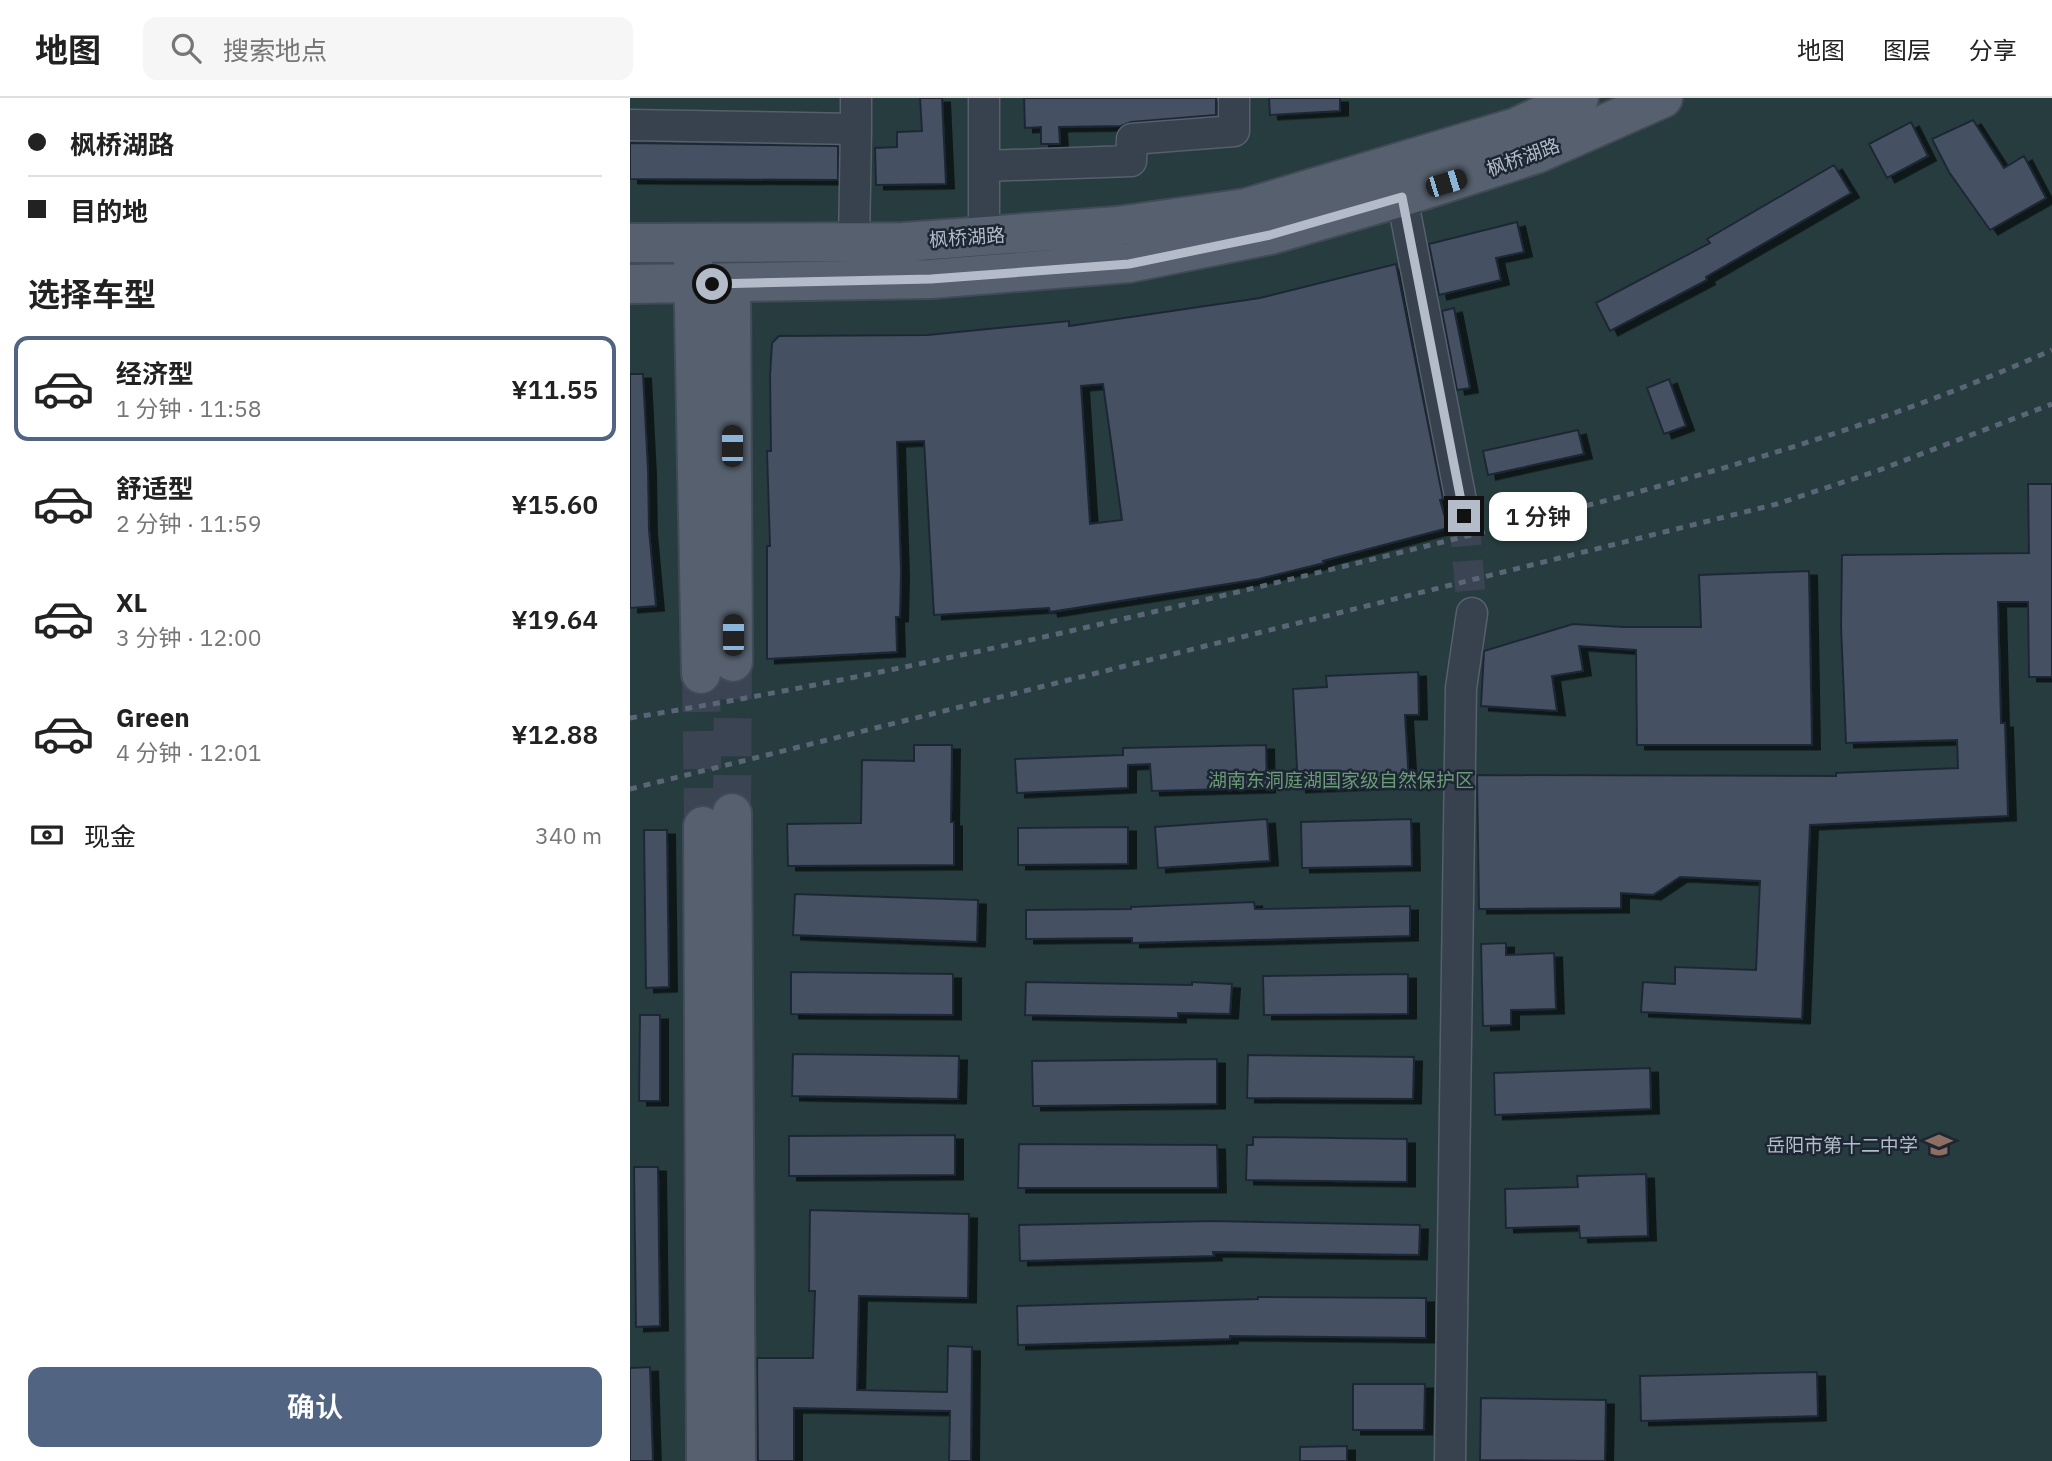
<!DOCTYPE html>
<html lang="zh">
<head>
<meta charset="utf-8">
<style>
  :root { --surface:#fff; --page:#f6f6f6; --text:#222; --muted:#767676; --line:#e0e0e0; --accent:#516482 }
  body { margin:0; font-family:"IBM Plex Sans","Noto Sans SC",sans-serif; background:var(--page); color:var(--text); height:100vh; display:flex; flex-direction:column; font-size:26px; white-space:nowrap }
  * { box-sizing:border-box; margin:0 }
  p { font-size:23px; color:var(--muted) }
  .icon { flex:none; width:38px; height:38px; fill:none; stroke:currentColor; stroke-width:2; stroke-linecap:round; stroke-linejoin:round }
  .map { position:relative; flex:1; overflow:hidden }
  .side { display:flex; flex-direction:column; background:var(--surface); width:630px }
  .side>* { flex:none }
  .top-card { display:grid; align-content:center; height:154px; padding:0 28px; background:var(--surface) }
  .end { position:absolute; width:32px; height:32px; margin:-16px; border:9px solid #b4bcc9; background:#111; box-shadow:0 0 0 4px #111 }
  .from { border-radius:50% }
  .bubble { position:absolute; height:49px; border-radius:14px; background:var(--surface); box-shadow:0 2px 5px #0004; font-size:23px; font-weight:600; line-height:49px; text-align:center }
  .car { position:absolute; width:21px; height:42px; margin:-21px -10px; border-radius:9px; box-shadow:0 0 5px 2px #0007; background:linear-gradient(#222 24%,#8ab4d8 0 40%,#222 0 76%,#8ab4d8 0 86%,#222 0) }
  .top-card b { display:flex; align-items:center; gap:24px; height:66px; font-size:26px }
  .top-card b+b { border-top:2px solid var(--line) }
  .top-card i { width:18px; height:18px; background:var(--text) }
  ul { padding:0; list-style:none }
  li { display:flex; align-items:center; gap:21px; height:105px; margin:0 14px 10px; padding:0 14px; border:4px solid transparent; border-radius:14px }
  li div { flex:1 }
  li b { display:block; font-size:26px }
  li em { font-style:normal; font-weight:600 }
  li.active { border-color:var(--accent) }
  li>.icon { width:63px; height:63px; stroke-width:1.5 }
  h2 { padding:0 28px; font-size:32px; line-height:84px }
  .pay { display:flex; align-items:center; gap:18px; height:77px; padding:0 28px; font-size:26px }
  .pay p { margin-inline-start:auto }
  .primary-button { display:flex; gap:14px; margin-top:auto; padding:14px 28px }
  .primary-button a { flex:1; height:80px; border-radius:14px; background:var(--accent); color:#fff; font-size:28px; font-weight:600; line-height:80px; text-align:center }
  header { display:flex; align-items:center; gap:42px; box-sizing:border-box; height:98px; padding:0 35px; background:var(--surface); border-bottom:2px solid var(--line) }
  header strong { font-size:33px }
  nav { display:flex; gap:38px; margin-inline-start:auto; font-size:24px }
  .search { width:490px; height:63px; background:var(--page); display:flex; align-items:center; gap:18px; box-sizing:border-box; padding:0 24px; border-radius:14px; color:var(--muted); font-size:26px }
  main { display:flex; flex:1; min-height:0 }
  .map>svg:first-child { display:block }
  .green { fill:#263c3f }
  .building { fill:#455162; stroke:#1f2835; stroke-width:2; fill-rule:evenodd; filter:url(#shadow) }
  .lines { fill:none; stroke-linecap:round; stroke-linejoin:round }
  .minor-tunnel { stroke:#3a4453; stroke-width:30; stroke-dasharray:30 15; stroke-linecap:butt }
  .major-tunnel { stroke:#3a4453; stroke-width:38; stroke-dasharray:38 19; stroke-linecap:butt }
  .minor-casing { stroke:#565f6c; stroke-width:33 }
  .major-casing { stroke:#414a57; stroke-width:42 }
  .minor { stroke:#38414e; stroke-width:30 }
  .major { stroke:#56606e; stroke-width:38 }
  .rail { stroke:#5a6575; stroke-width:5; stroke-dasharray:7 7; stroke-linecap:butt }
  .route { stroke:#b4bcc9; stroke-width:9 }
  .labels { text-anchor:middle; stroke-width:5; stroke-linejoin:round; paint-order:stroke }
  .street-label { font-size:19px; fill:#b4bcc9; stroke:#1d2633 }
  .park-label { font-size:19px; fill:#6b9a76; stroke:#1d2633 }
  .poi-label { font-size:19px; fill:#b4bcc9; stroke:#1d2633; text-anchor:end }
</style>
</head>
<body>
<header>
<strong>地图</strong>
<div class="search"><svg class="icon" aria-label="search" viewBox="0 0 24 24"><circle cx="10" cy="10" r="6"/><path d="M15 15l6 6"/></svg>搜索地点</div>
<nav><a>地图</a><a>图层</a><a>分享</a></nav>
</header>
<main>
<section class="side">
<div class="top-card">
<b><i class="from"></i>枫桥湖路</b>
<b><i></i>目的地</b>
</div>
<h2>选择车型</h2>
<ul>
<li class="active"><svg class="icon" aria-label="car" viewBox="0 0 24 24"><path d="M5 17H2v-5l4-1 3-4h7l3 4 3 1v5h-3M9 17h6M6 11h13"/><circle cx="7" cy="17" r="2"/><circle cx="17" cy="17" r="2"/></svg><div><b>经济型</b><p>1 分钟 · 11:58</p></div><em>¥11.55</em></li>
<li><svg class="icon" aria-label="car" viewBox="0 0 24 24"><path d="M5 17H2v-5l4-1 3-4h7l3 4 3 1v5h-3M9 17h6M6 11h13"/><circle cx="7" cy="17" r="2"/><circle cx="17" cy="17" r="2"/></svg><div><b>舒适型</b><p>2 分钟 · 11:59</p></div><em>¥15.60</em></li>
<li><svg class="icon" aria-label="car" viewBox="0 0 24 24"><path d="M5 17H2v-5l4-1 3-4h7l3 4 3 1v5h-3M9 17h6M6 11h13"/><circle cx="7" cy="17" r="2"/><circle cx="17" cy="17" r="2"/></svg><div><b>XL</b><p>3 分钟 · 12:00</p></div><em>¥19.64</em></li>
<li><svg class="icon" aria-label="car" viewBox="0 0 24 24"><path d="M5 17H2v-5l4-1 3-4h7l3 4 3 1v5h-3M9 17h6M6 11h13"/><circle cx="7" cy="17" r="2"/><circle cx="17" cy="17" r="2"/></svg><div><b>Green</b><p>4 分钟 · 12:01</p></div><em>¥12.88</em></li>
</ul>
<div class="pay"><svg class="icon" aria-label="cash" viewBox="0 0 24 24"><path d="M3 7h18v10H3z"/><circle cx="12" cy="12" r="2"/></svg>现金<p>340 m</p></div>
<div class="primary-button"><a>确认</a></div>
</section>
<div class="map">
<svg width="1422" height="1363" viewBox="0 0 1422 1363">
  <defs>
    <filter id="shadow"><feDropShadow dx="8" dy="4.5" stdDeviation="0" flood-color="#0009"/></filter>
  </defs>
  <rect width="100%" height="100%" fill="#242f3e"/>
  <!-- green -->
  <path class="green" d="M 0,0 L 1422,0 L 1422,1363 L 0,1363 Z"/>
  <!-- building -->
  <path class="building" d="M 290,0 L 312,0 L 316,86 L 246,87 L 245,50 L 267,49 L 267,34 L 292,33 Z
    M 394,0 L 586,0 L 586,17 L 501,24 L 491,28 L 429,29 L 430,46 L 411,46 L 411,29 L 395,30 Z
    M 639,0 L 710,0 L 710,13 L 640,17 Z
    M 1343,22 L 1374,70 L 1394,58 L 1416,100 L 1360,132 L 1319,74 L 1302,41 Z
    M 1281,24 L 1298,58 L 1257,80 L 1239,46 Z
    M 0,45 L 208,48 L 208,82 L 0,81 Z
    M 1204,67 L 1221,95 L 1076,179 L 1077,182 L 980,233 L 966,205 L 1080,145 L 1077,141 Z
    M 887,124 L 894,154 L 866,160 L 871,182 L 809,197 L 799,146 Z
    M 766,166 L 813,401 L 810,402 L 818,430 L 693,463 L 694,465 L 629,481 L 420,514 L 419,510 L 304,517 L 294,343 L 267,344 L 271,474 L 270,519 L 266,519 L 267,554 L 137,561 L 137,448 L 140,448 L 137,353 L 141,353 L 140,278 L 142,245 L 149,238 L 298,237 L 439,223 L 439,228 L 630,200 ZM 473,286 L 492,422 L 460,426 L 451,288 Z
    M 824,210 L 840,290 L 827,292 L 812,213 Z
    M 0,276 L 13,276 L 18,372 L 19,432 L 26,508 L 0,510 Z
    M 1039,281 L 1056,328 L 1034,336 L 1017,290 Z
    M 948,332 L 954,356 L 858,377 L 853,353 Z
    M 1398,386 L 1422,386 L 1422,579 L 1399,579 L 1398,504 L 1368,504 L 1371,625 L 1375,625 L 1378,718 L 1180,727 L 1172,921 L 1011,914 L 1013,884 L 1045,886 L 1045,869 L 1126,872 L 1130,783 L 1050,779 L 1023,797 L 991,795 L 991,810 L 849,811 L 847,677 L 1206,678 L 1206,675 L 1328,670 L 1327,642 L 1216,645 L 1211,529 L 1212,457 L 1399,455 Z
    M 1179,473 L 1182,647 L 1007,647 L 1006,552 L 949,548 L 953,573 L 922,578 L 927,613 L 851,608 L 854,553 L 943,526 L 993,529 L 1071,529 L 1069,477 Z
    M 788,574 L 789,617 L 775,617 L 779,685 L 668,690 L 663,591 L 697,589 L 696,578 Z
    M 284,647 L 322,647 L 321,724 L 324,724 L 324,767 L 158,768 L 157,726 L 231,725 L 232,662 L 284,663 Z
    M 636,647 L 637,690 L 522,693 L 520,666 L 498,667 L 498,690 L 387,695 L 385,661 L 493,657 L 493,650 Z
    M 637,721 L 640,763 L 528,770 L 525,729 Z
    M 781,721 L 782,768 L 672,770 L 671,724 Z
    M 498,729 L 498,766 L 388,767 L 388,730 Z
    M 14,732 L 37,732 L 39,889 L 16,890 Z
    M 165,796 L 348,802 L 347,844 L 163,837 Z
    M 624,804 L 625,811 L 780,808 L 780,838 L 502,845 L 502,840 L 396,841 L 396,812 L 501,811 L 501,809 Z
    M 876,845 L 876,857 L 924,855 L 926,911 L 881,912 L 881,927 L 853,928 L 851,846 Z
    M 161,874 L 323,876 L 323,917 L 161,916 Z
    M 778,876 L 778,916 L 634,917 L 633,878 Z
    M 396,884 L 562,887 L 562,884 L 602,886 L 600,916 L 548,915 L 548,920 L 395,917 Z
    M 10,917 L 30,917 L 30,1003 L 9,1003 Z
    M 163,956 L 329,958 L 328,1001 L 162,998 Z
    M 618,957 L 784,959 L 783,1001 L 617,1000 Z
    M 587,961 L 587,1006 L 403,1008 L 402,963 Z
    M 1020,970 L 1021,1011 L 865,1017 L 864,975 Z
    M 325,1037 L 325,1077 L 159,1078 L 159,1038 Z
    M 623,1039 L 777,1041 L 777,1084 L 616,1082 L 617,1047 L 623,1047 Z
    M 389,1046 L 587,1047 L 588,1090 L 388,1090 Z
    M 4,1069 L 28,1069 L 30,1228 L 6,1229 Z
    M 1016,1076 L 1018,1138 L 950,1140 L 949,1128 L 876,1130 L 875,1091 L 948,1089 L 947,1078 Z
    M 180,1112 L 339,1116 L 338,1200 L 229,1198 L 227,1292 L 317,1294 L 318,1248 L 342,1249 L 341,1363 L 319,1363 L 320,1313 L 164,1310 L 164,1363 L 128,1363 L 127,1260 L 183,1260 L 185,1193 L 179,1193 Z
    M 583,1123 L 790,1127 L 789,1157 L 583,1154 L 584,1158 L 390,1163 L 389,1127 Z
    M 628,1199 L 796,1200 L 796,1240 L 600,1238 L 600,1241 L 388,1247 L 387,1208 L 628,1201 Z
    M 20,1269 L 23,1363 L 0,1363 L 0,1270 Z
    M 1187,1274 L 1188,1318 L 1011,1323 L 1010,1278 Z
    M 723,1286 L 795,1286 L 794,1332 L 723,1332 Z
    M 851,1300 L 976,1302 L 975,1363 L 850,1362 Z
    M 717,1348 L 717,1363 L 670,1363 L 670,1349 Z"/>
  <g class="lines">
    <!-- minor-tunnel -->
    <path class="minor-tunnel" d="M 834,418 L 842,515"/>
    <!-- major-tunnel -->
    <path class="major-tunnel" d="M 71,576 L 73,728
      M 102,715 L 103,564"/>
    <!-- minor casing -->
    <g class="minor-casing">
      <path id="minor" d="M 354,0 L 354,138
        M 0,27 L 226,31 L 224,144
        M 226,31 L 226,0
        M 354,68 L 501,63 L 502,41 L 604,33 L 604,0
        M 772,99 L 834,418
        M 820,1363 L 831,590 L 842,515"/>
    </g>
    <!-- major casing -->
    <g class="major-casing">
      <path id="major" d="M 0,145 L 274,144 L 487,128 L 616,110 L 887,29 L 949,0
        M 63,161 L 71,576
        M 0,186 L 301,181 L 499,165 L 640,137 L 772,99 L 906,56 L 1033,0
        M 101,186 L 103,564
        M 102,715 L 106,1363
        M 73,728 L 76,1363"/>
    </g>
    <!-- minor -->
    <use href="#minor" class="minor"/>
    <!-- major -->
    <use href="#major" class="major"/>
    <!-- rail -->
    <path class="rail" d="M 0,620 C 253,579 503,520 752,459 C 979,403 1207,348 1422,252
      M 0,691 L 1147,406 L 1244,374 L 1422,306"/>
  </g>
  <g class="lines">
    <!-- route -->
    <path class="route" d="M 82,186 L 301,181 L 499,166 L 640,137 L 772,99 L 834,418"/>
  </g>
  <!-- icons -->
  <defs>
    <g id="school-bare" transform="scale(2.1)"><path d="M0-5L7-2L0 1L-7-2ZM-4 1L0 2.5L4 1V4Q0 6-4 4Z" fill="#8d6e63" stroke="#1d2633" stroke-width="2.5" paint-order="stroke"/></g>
  </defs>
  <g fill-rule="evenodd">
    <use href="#school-bare" x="1309" y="1047"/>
  </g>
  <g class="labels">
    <!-- street labels -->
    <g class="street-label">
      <text transform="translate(893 59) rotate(-20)" y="7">枫桥湖路</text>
      <text transform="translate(337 139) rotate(-4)" y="7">枫桥湖路</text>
    </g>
    <!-- park labels -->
    <g class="park-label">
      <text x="711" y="689">湖南东洞庭湖国家级自然保护区</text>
    </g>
    <!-- poi labels -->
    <g class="poi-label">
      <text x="1288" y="1054">岳阳市第十二中学</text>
    </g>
  </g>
</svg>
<i class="end from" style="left:82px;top:186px"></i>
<i class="end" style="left:834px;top:418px"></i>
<div class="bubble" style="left:859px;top:394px;width:98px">1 分钟</div>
<i class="car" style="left:816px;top:85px;rotate:73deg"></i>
<i class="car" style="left:102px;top:348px;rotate:0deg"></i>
<i class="car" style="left:103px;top:537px;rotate:0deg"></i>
</div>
</main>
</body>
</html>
